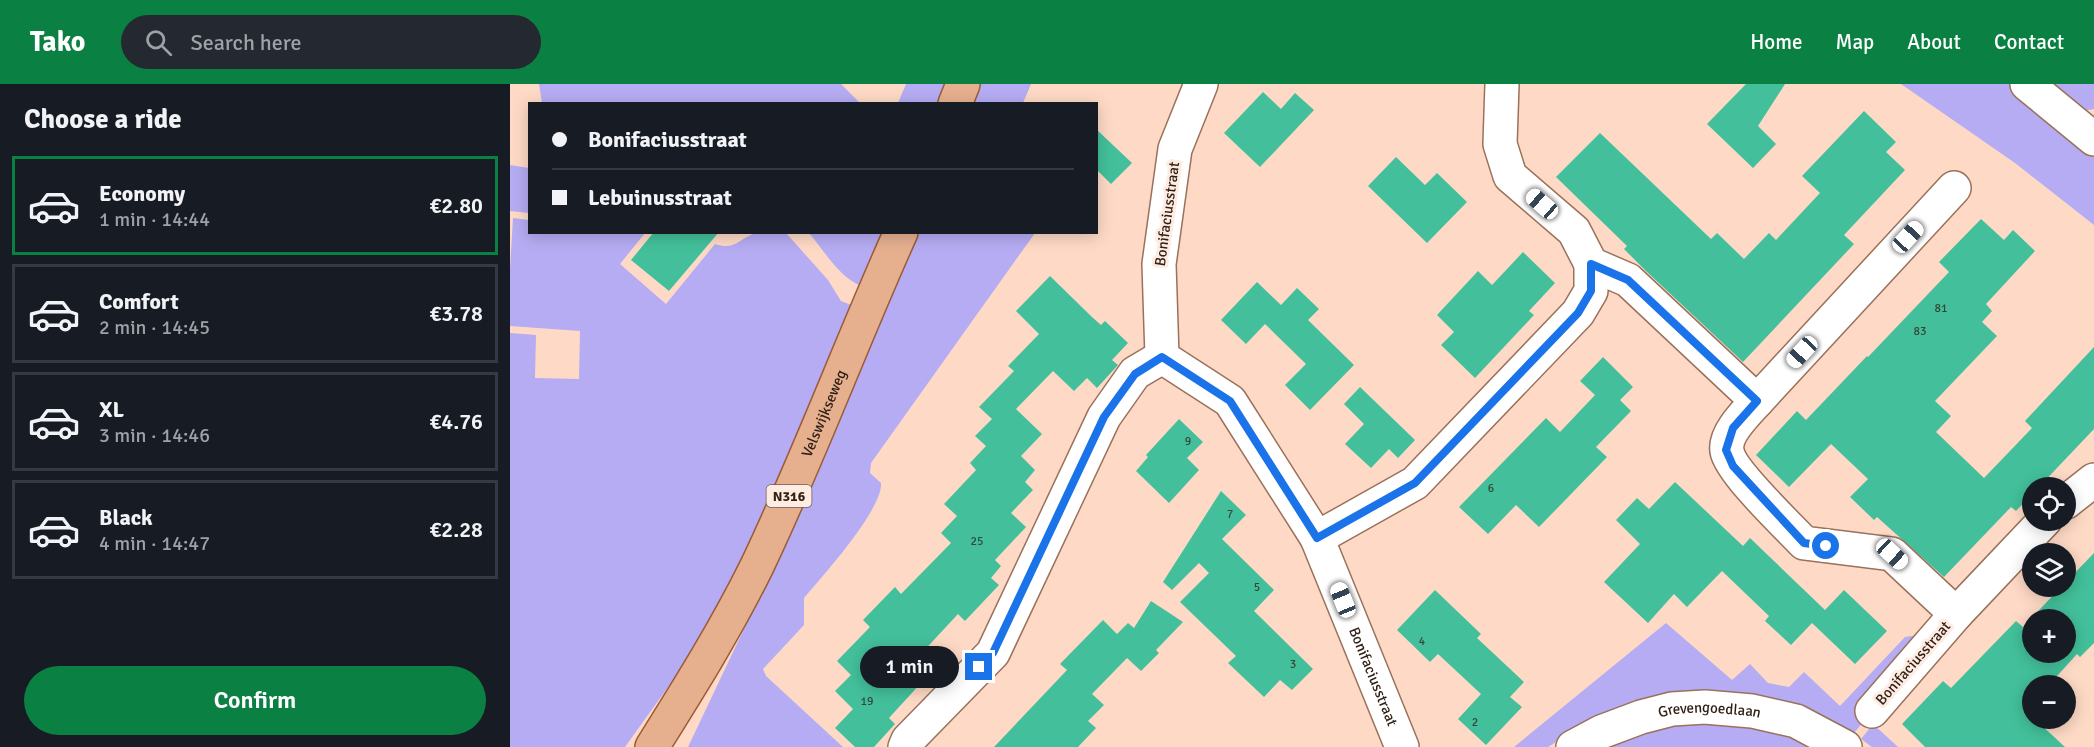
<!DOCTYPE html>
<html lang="en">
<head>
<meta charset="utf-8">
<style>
  :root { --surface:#171b24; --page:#242831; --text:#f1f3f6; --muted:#9ea1a6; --line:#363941; --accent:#0b8043 }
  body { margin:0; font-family:Signika,sans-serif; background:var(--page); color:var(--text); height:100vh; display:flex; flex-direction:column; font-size:22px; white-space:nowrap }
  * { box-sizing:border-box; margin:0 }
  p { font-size:20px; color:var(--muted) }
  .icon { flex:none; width:33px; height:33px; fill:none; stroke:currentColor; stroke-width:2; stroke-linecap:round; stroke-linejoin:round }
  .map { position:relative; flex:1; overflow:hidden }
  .details { display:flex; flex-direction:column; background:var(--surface); width:510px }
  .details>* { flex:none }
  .top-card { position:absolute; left:18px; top:18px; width:570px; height:132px; border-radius:0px; box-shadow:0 3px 15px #0003; display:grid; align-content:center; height:132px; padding:0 24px; background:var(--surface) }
  .buttons { position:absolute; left:1512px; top:393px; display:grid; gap:12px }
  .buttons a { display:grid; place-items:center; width:54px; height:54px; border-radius:50%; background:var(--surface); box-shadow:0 3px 15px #0003; font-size:30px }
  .end { position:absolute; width:27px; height:27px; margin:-14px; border:8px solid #1a73e8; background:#fff; box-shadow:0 0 0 3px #fff }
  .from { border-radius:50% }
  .bubble { position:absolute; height:42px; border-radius:21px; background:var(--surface); box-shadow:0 3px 15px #0003; font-size:20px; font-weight:600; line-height:42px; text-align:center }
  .car { position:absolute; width:18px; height:36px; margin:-18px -9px; border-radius:8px; box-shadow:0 0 4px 2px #0007; background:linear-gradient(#fff 24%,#345 0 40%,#fff 0 76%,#345 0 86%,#fff 0) }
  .top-card b { display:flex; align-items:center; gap:21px; height:57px; font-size:22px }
  .top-card b+b { border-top:2px solid var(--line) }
  .top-card i { width:15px; height:15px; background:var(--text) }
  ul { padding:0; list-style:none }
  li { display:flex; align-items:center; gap:18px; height:99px; margin:0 12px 9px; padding:0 12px; border:3px solid var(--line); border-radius:0px }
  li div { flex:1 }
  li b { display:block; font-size:22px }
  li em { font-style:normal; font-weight:600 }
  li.selected { border-color:var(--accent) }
  li>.icon { width:54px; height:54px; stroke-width:1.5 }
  h2 { padding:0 24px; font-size:27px; line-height:72px }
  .primary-button { display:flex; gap:12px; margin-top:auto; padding:12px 24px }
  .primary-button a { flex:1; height:69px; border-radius:36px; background:var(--accent); color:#fff; font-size:24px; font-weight:600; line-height:69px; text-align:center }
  header { display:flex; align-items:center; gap:36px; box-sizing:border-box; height:84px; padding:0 30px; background:var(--accent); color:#fff }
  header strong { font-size:28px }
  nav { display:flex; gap:33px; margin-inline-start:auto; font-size:21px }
  .search { width:420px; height:54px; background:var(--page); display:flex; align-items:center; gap:15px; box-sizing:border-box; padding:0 21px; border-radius:33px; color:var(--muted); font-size:22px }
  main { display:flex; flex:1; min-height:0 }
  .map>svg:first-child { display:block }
  .green { fill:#b5acf3 }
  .building { fill:#43c09b; fill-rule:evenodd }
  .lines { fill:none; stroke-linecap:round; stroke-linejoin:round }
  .minor-casing { stroke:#9a715b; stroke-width:36 }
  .tertiary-casing { stroke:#9a715b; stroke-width:36 }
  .primary-casing { stroke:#9b5b35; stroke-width:36 }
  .minor { stroke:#fff; stroke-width:33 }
  .tertiary { stroke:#fff; stroke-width:33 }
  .primary { stroke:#e6b08f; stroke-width:33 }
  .route { stroke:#1a73e8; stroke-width:8 }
  .labels { text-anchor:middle; stroke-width:6; stroke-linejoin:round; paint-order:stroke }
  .number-label { font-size:12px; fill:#354737 }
  .shield { fill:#feebe1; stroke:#6e5c53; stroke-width:1.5 }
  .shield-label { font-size:14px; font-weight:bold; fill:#301f16 }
  .street-label { font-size:15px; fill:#301f16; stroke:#feebe1 }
</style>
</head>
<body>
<header>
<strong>Tako</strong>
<div class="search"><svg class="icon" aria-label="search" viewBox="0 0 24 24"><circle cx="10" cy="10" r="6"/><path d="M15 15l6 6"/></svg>Search here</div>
<nav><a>Home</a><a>Map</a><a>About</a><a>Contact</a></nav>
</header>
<main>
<section class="details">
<h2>Choose a ride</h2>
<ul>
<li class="selected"><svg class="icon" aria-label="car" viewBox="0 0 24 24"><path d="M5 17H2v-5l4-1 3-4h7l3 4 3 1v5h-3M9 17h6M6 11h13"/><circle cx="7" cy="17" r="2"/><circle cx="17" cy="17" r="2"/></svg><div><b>Economy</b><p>1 min · 14:44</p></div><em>€2.80</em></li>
<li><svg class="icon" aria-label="car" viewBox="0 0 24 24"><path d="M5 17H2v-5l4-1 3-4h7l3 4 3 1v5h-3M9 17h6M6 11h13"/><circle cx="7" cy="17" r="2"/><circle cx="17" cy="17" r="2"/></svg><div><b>Comfort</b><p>2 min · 14:45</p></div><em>€3.78</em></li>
<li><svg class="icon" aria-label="car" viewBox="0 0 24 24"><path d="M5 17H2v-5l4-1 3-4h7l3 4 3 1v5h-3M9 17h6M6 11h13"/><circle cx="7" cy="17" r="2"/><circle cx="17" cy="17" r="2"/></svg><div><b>XL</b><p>3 min · 14:46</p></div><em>€4.76</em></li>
<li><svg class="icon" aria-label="car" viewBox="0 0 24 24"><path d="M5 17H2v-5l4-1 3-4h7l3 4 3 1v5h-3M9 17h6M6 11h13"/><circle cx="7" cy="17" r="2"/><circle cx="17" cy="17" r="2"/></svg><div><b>Black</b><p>4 min · 14:47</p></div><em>€2.28</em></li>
</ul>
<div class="primary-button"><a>Confirm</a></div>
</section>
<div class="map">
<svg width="1584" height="663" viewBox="0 0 1584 663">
  <rect width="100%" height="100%" fill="#fedac6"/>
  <!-- green -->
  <path class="green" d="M 29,0 L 331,0 L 350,19 L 32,19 Z
    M 396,0 L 435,0 L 427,19 L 388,19 Z
    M 468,0 L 521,0 L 513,19 L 460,20 Z
    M 1391,0 L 1502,0 L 1584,70 L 1584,141 L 1505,79 Z
    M 1534,0 L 1584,0 L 1584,25 L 1569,28 Z
    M 0,81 L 19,84 L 19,129 L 0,127 Z
    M 3,134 L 19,136 L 20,148 L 135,149 L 110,180 L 156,220 L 205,160 C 226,167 229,154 246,149 C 255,146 267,149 276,149 L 318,196 L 331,217 L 344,222 L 249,440 L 219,504 L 174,581 L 115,663 L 0,663 L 0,249 L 26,251 L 25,294 L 69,295 L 70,247 L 0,242 L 0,185 Z
    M 299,149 L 374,149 L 352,202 C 330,195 314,166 299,149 Z
    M 406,149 L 525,149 L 361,379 L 360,389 L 371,399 C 373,425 312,493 294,514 L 294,541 L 253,585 L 256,592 L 333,663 L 178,663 L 243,526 Z
    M 1156,539 L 1222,596 L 1240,580 L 1258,599 L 1279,603 L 1294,588 L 1330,622 L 1395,553 L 1414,550 L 1357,634 L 1343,650 L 1319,635 L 1281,620 L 1065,646 L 1038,663 L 1004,663 Z
    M 1197,636 L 1259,644 L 1309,663 L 1093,663 L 1118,650 L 1170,639 Z
    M 1363,640 L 1388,663 L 1362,663 L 1351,655 Z"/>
  <!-- building -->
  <path class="building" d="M 1236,0 L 1275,0 L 1248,42 L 1266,60 L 1243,84 L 1197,40 Z
    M 753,8 L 771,25 L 785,9 L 804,26 L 750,83 L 714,49 Z
    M 1354,27 L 1386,58 L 1376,68 L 1395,86 L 1334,151 L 1344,160 L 1233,278 L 1136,187 L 1114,165 L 1117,162 L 1046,93 L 1090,49 L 1201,155 L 1207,149 L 1234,175 L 1259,149 L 1266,156 L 1310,109 L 1292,92 Z
    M 586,45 L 622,79 L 601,100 L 586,85 Z
    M 886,73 L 915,101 L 927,89 L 957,118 L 917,159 L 858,102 Z
    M 1471,135 L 1494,156 L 1503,146 L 1525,167 L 1476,220 L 1482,227 L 1472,238 L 1487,252 L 1425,317 L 1441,332 L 1426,348 L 1474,394 L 1522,344 L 1515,337 L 1584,263 L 1584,345 L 1528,404 L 1522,404 L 1522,410 L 1506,427 L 1501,423 L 1434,493 L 1367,433 L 1364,436 L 1340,413 L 1358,395 L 1321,360 L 1279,403 L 1246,371 L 1287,327 L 1296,336 L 1357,272 L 1358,273 L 1439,188 L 1429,178 Z
    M 144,148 L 209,148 L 159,207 L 121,176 Z
    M 1013,168 L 1045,199 L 1019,227 L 1024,231 L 965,294 L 931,261 L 944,248 L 927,231 L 968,187 L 982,201 Z
    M 540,192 L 582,233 L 591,241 L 595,237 L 618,259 L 602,276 L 608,281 L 587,304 L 577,294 L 564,307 L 543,287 L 506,325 L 532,350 L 511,372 L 525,386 L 515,398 L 523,406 L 501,429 L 516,443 L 485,476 L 491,482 L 481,494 L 489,501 L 455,537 L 448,530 L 396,586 L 411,599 L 379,634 L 385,640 L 364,663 L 345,663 L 325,644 L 343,625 L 325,607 L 341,591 L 327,577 L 360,543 L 353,536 L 385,503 L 391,510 L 441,459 L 431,449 L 447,432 L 434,420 L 466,386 L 460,379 L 476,362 L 465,352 L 482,335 L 469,323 L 504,287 L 498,282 L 529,250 L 506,227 Z
    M 747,198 L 771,221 L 787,204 L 809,225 L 798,236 L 844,281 L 800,326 L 775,301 L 796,280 L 755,240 L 736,260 L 711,236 Z
    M 1093,273 L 1123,303 L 1110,316 L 1121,327 L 1086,363 L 1097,373 L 1029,443 L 1006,421 L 978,450 L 949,423 L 1036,334 L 1050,348 L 1085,311 L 1070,297 Z
    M 850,303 L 905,356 L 888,374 L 879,365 L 861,384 L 835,360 L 854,340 L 834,320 Z
    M 669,335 L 693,358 L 677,374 L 689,386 L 659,419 L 626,387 L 638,373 L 636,371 Z
    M 1165,398 L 1233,462 L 1240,454 L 1315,526 L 1334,506 L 1377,547 L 1345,580 L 1302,539 L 1281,561 L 1255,537 L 1259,532 L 1212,487 L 1177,523 L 1164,510 L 1138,539 L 1094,498 L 1130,460 L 1106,436 L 1127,414 L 1139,425 Z
    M 711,407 L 736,431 L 712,455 L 764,506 L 744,527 L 803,585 L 782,606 L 770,596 L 754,613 L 718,579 L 726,572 L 670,518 L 699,489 L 689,479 L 662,506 L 653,498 Z
    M 1584,469 L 1584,559 L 1570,573 L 1567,570 L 1538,602 L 1522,602 L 1522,618 L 1515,626 L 1555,663 L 1415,663 L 1392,640 L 1433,597 L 1441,604 L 1506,537 L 1513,543 L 1552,502 L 1556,502 L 1556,498 ZM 1522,536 L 1556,536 L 1556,568 L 1522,568 Z
    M 925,506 L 971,550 L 967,554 L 1014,598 L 1000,613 L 1012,623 L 976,661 L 948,635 L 971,610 L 928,570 L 920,578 L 887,546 Z
    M 641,517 L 673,538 L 646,566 L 649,569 L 631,587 L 617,574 L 582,610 L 594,621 L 578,637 L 586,644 L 568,663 L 484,663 L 557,586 L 550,580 L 593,536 L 607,550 L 618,539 L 624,544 Z"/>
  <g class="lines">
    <!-- minor casing -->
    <g class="minor-casing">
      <g id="minor">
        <path id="s1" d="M 691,0 L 665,65 L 649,180 L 652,273 L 720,317 L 807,454 L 892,663"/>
        <path d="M 992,0 L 990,60 L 1000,92 L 1064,147 L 1081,180 L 1118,196 L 1247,317 C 1236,329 1214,350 1217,367 C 1220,387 1278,442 1294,459 L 1382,470 L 1446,530 L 1362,627"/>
        <path d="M 1517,0 L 1584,55"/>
        <path d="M 1247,317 L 1444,104"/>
        <path d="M 1556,418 L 1584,396"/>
        <path d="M 807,454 L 905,399 L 1068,229 L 1081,207 L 1081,180"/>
        <path d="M 1446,530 L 1535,436"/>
        <path d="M 395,663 L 398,656 L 483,569 L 594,333 L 625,289 L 652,273"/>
      </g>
    </g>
    <!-- tertiary casing -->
    <g class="tertiary-casing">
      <g id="tertiary">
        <path id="s2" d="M 1063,663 L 1091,648 L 1131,633 L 1162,625 L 1195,623 L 1242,627 L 1286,637 L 1335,663"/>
      </g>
    </g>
    <!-- primary casing -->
    <g class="primary-casing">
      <g id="primary">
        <path d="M 445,20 L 453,0"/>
        <path id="s3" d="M 142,663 C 179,604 216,545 247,482 C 299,373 341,259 391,148"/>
      </g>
    </g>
    <!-- minor -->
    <use href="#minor" class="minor"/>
    <!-- tertiary -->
    <use href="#tertiary" class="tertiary"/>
    <!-- primary -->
    <use href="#primary" class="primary"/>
  </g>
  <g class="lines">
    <!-- route -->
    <path class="route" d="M 469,583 L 483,569 L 594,333 L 625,290 L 652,273 L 720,317 L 807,454 L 905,399 L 1068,229 L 1081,207 L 1081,180 L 1118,196 L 1247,317 L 1223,344 L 1216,366 L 1223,382 L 1294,459 L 1316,462"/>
  </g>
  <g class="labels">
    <!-- number labels -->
    <g class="number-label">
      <text x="1431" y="228">81</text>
      <text x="1410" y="251">83</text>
      <text x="678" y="361">9</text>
      <text x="981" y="408">6</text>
      <text x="720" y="434">7</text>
      <text x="467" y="461">25</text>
      <text x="747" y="507">5</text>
      <text x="912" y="561">4</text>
      <text x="783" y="584">3</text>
      <text x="357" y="621">19</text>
      <text x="965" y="642">2</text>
    </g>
    <!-- shield labels -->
    <rect class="shield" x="256.5" y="401" width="45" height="22" rx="4.5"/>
    <g class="shield-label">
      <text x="279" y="417">N316</text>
    </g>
    <!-- street labels -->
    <g class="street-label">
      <text transform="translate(657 130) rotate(-82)" y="5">Bonifaciusstraat</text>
      <text dy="5" stroke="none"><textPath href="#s3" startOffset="376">Velswijkseweg</textPath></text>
      <text transform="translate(1403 579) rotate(-49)" y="5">Bonifaciusstraat</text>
      <text dy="5" stroke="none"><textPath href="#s1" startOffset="672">Bonifaciusstraat</textPath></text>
      <text dy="5" stroke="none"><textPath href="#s2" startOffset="144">Grevengoedlaan</textPath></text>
    </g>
  </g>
</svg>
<div class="buttons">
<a><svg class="icon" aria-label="locate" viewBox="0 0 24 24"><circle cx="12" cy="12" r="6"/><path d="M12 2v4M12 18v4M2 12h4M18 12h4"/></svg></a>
<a><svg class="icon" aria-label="layers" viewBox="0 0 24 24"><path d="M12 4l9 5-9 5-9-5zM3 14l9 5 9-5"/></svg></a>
<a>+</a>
<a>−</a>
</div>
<i class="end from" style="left:1316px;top:462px"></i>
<i class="end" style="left:469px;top:583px"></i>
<div class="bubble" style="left:350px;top:562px;width:99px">1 min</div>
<i class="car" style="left:1032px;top:120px;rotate:311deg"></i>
<i class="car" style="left:1398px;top:153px;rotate:43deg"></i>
<i class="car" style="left:1292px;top:268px;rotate:223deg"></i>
<i class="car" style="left:1382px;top:470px;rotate:133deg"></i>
<i class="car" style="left:833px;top:516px;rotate:338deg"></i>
<div class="top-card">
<b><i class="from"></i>Bonifaciusstraat</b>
<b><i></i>Lebuinusstraat</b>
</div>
</div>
</main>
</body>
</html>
